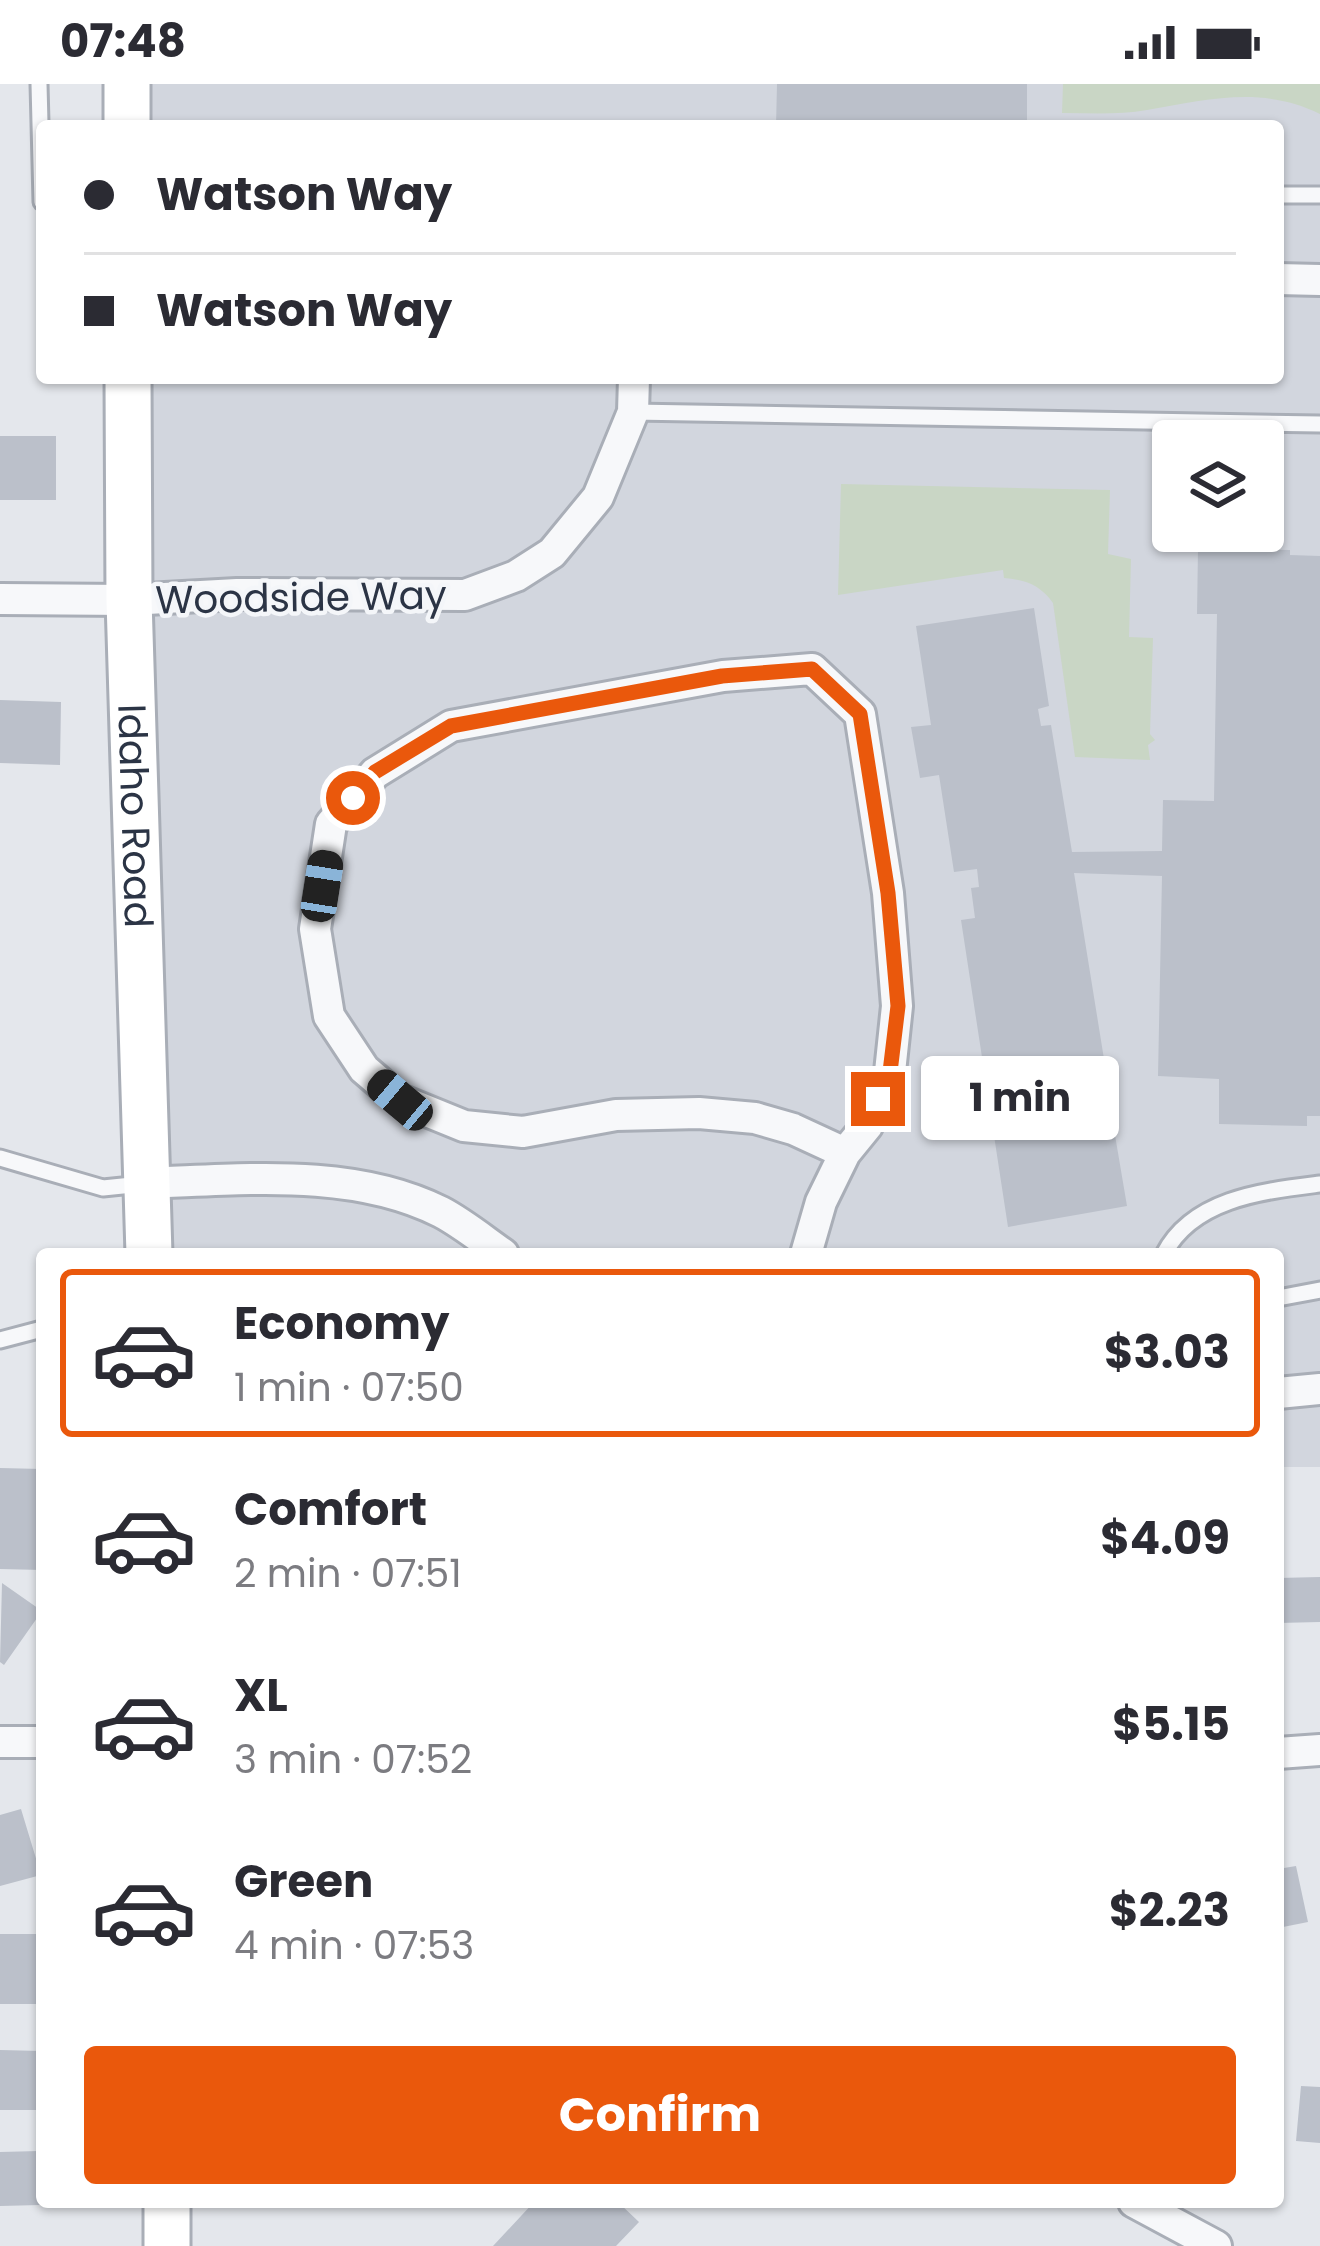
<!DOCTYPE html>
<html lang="en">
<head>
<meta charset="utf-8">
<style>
  :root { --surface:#fff; --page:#f2f2f3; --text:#2b2b33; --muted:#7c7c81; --line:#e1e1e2; --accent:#ea580c }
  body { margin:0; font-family:Poppins,sans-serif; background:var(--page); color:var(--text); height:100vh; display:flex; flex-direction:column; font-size:45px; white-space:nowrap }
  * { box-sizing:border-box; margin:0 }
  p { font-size:39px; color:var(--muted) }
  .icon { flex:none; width:66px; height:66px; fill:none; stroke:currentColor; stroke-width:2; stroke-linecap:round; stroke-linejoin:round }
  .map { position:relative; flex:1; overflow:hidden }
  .details { position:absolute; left:36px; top:1164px; width:1248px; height:960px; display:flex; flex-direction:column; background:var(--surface); border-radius:12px; box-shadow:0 3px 9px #0004 }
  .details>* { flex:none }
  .top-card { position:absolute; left:36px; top:36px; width:1248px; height:264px; border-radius:12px; box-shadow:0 3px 9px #0004; display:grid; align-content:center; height:264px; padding:0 48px; background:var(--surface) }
  .buttons { position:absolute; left:1152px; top:336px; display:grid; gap:24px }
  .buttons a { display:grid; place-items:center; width:132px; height:132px; border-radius:12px; background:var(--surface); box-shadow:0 3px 9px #0004; font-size:60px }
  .end { position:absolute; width:54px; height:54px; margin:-27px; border:15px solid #ea580c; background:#fff; box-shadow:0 0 0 6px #fff }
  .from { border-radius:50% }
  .bubble { position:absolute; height:84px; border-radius:12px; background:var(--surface); box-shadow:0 3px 9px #0004; font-size:39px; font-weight:700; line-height:84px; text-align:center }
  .car { position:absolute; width:36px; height:72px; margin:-36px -18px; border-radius:15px; box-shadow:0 0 9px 3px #0007; background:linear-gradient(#222 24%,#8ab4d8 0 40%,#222 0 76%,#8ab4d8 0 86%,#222 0) }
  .top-card b { display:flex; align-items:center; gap:42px; height:114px; font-size:45px }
  .top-card b+b { border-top:3px solid var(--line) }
  .top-card i { width:30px; height:30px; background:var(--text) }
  ul { padding:21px 0 0; list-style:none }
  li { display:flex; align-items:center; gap:36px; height:168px; margin:0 24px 18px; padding:0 24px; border:6px solid transparent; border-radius:12px }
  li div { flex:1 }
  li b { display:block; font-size:45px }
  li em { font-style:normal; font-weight:700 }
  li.active { border-color:var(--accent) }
  li>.icon { width:108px; height:108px; stroke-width:1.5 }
  .button { display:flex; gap:24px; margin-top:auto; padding:24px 48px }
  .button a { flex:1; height:138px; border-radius:12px; background:var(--accent); color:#fff; font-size:48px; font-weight:700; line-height:138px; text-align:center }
  .status { display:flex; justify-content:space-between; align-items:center; height:84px; padding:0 60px; background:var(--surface); direction:ltr }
  .status svg { height:33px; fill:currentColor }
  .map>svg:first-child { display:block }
  .built { fill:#d2d6de; fill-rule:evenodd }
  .green { fill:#c9d6c5 }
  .building { fill:#bbc0ca }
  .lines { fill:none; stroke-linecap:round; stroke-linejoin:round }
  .lane-casing { stroke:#a9aeb7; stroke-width:21 }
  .street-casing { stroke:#a9aeb7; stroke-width:36 }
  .secondary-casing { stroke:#a9aeb7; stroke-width:51 }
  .lane { stroke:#f7f8fa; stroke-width:15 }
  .street { stroke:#f7f8fa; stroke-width:30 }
  .secondary { stroke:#fff; stroke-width:45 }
  .route { stroke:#ea580c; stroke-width:15 }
  .labels { text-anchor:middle; stroke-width:9; stroke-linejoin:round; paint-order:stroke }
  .street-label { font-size:39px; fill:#2b3445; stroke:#f4f6f9 }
</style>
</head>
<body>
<div class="status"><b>07:48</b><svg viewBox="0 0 49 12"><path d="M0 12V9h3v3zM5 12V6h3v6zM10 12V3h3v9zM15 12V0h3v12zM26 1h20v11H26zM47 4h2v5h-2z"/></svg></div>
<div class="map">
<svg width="1320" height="2162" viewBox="0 0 1320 2162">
  <rect width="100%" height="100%" fill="#e4e7ec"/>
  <!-- built -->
  <path class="built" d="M 127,0 L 1320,0 L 1320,1383 L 1278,1383 L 1278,1170 L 149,1170 L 128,294 L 1278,294 L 1278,42 L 127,42 ZM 1173,357 L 1263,357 L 1263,447 L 1173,447 Z"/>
  <!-- green -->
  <path class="green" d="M 1063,0 L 1320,0 L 1320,30 C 1262,1 1207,16 1147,26 C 1119,31 1090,29 1062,29 Z
    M 841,400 L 1110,406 L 1108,470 L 1131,475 L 1129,553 L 1153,554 L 1150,650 L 1155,656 L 1148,661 L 1150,676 L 1075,673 L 1053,519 C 1040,501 1026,496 1004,494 L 1003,486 L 838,511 Z"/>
  <!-- building -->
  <path class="building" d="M 777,0 L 1027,0 L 1027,42 L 776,42 Z
    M 0,352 L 56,352 L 56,416 L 0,416 Z
    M 1198,465 L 1290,466 L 1290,471 L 1320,472 L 1320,1032 L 1307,1032 L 1307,1042 L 1219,1040 L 1219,995 L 1158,992 L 1162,792 L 1074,789 L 1104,975 L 1092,977 L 1095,994 L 1105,992 L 1127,1122 L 1008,1143 L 961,836 L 975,834 L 971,804 L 979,803 L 977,785 L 954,788 L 939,691 L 920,694 L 911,643 L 931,641 L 916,542 L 1034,524 L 1049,622 L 1038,625 L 1041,642 L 1051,641 L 1072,768 L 1162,767 L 1163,716 L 1214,717 L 1217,530 L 1197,530 Z
    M 0,616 L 61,618 L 60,681 L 0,679 Z
    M 0,1384 L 42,1385 L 42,1486 L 0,1485 Z
    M 1320,1493 L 1320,1538 L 1278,1539 L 1278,1494 Z
    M 2,1499 L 42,1527 L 4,1581 L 0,1578 Z
    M 21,1725 L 41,1791 L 0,1802 L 0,1731 Z
    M 1296,1782 L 1308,1838 L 1278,1844 L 1278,1785 Z
    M 0,1850 L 42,1850 L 42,1920 L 0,1920 Z
    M 0,1966 L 41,1967 L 41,2026 L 0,2026 Z
    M 1301,2002 L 1320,2003 L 1320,2059 L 1296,2057 Z
    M 39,2067 L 40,2121 L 0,2122 L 0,2068 Z
    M 534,2118 L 618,2118 L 639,2138 L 616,2162 L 493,2162 Z"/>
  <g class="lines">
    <!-- lane casing -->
    <g class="lane-casing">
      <path id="lane" d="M 39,0 L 42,118
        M 1278,111 L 1320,111
        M 633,328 L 1320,340
        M 0,1074 L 103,1104 L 142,1100
        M 1164,1170 C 1193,1114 1264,1107 1320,1100
        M 1278,1214 L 1320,1206
        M 0,1256 L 42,1245"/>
    </g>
    <!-- street casing -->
    <g class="street-casing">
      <path id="street" d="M 1278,195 L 1320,196
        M 0,515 L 129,516 L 237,510 L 465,511 L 516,492 L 552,469 L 598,413 L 633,328 L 634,294
        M 145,1099 C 240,1096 352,1083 441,1128 C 462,1139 483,1156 503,1170
        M 806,1170 L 821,1118 L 845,1069 L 867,1042 L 890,988 L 897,922 L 888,809 L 860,630 L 812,585 L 723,592 L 451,642 L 375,689 L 331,740 L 315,845 L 329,932 L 364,985 L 400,1016 L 464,1042 L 523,1048 L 616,1031 L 699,1029 L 755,1034 L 793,1045 L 845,1069
        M 1278,1309 L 1320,1305
        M 0,1658 L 42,1658
        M 1278,1669 L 1320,1666
        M 1134,2118 L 1216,2162"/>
    </g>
    <!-- secondary casing -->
    <g class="secondary-casing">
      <g id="secondary">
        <path d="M 127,0 L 127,42"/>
        <path id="s1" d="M 128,294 L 129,516 L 149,1170"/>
        <path d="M 167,2162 L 167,2118"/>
      </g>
    </g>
    <!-- lane -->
    <use href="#lane" class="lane"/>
    <!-- street -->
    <use href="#street" class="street"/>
    <!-- secondary -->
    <use href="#secondary" class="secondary"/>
  </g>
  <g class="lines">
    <!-- route -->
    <path class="route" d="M 353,714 L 375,688 L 451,642 L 722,592 L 812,585 L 860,630 L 888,809 L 898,922 L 890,988 L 878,1015"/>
  </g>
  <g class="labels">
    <!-- street labels -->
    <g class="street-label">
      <text transform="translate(301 513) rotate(-1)" y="14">Woodside Way</text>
      <text dy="14" stroke="none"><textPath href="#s1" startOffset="438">Idaho Road</textPath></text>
    </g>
  </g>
</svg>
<div class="buttons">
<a><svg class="icon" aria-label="layers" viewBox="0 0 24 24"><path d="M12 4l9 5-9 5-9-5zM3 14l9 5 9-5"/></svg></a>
</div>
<i class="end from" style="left:353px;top:714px"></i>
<i class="end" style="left:878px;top:1015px"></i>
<div class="bubble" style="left:921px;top:972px;width:198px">1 min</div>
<i class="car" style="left:322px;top:802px;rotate:9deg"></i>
<i class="car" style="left:400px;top:1016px;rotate:310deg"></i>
<div class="top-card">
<b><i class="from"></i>Watson Way</b>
<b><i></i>Watson Way</b>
</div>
<section class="details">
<ul>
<li class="active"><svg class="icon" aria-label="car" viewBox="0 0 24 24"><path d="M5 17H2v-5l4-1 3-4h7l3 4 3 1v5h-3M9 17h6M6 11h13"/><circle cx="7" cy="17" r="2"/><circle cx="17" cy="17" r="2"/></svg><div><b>Economy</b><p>1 min · 07:50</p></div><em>$3.03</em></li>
<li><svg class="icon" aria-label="car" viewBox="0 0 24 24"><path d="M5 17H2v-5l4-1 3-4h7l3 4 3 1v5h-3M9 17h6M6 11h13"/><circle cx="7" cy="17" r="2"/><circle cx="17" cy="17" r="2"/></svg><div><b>Comfort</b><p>2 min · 07:51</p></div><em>$4.09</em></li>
<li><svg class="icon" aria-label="car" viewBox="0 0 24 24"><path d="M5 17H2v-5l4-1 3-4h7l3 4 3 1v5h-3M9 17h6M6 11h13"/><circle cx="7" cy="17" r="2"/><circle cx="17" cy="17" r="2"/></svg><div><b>XL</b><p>3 min · 07:52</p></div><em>$5.15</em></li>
<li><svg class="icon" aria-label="car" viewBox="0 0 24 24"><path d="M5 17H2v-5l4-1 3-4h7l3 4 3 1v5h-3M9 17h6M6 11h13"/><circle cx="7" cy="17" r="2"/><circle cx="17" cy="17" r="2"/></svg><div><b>Green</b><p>4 min · 07:53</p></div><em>$2.23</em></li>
</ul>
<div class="button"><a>Confirm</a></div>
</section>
</div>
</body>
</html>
